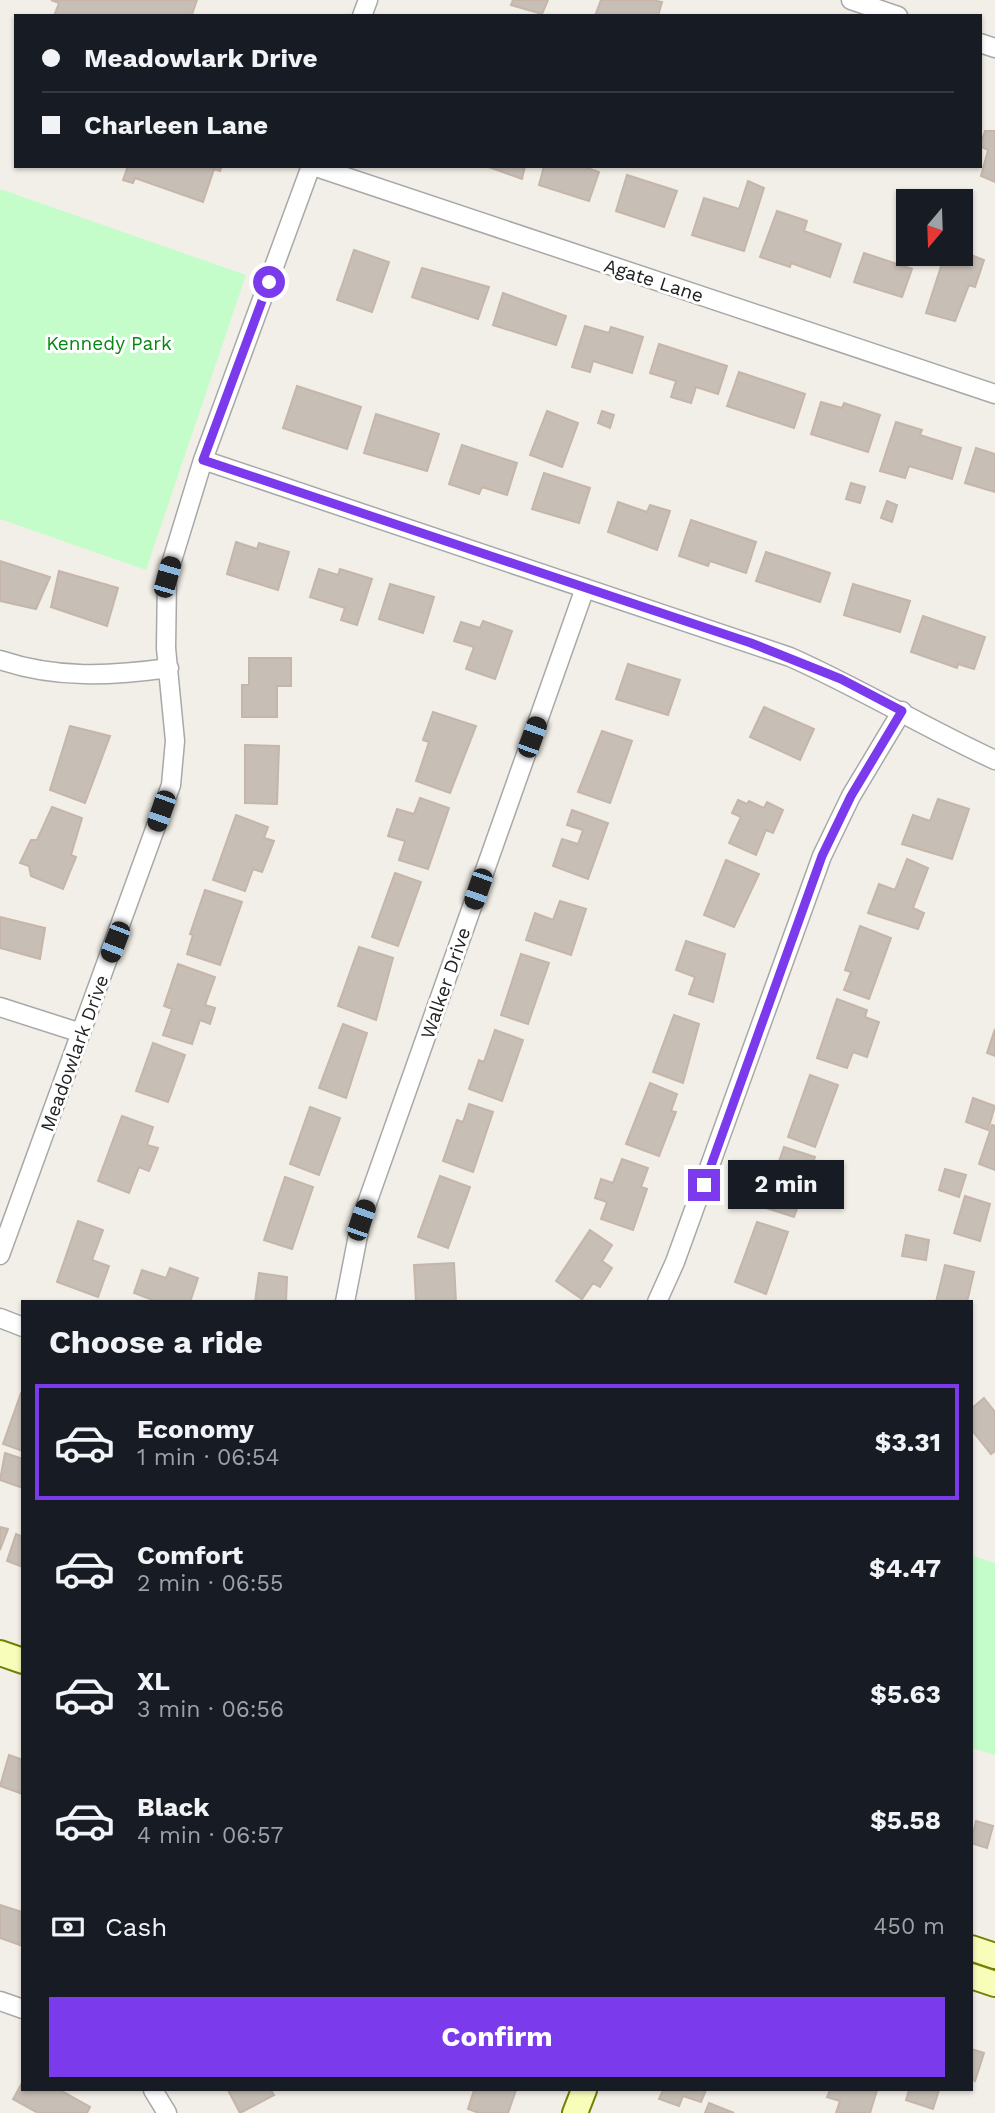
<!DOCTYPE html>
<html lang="en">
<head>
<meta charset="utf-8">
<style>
  :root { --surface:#171b24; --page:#20242c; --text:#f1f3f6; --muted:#9ea1a6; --line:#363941; --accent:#7c3aed }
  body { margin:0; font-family:"Work Sans",sans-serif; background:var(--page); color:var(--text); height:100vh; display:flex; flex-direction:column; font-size:26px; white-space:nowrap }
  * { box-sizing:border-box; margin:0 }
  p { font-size:23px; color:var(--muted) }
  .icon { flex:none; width:38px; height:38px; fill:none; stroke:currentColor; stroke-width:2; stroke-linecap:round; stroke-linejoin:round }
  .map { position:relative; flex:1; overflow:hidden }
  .side { position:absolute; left:21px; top:1300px; width:952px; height:791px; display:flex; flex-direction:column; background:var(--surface); border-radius:0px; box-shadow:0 2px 5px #0004 }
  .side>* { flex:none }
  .hud { position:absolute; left:14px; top:14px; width:968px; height:154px; border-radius:0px; box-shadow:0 2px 5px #0004; display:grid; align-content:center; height:154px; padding:0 28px; background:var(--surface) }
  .needle { width:46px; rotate:199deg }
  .tools { position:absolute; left:896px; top:189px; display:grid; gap:14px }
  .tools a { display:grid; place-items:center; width:77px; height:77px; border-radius:0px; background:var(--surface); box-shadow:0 2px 5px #0004; font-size:35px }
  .end { position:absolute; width:32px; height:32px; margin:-16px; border:9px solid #7c3aed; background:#fff; box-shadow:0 0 0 4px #fff }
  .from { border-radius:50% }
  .bubble { position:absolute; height:49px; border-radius:0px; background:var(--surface); box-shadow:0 2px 5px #0004; font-size:23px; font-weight:700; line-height:49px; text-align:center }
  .car { position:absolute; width:21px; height:42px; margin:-21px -10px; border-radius:9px; box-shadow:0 0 5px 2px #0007; background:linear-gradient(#222 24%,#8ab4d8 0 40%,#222 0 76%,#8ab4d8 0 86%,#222 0) }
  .hud b { display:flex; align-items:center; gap:24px; height:66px; font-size:26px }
  .hud b+b { border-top:2px solid var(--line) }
  .hud i { width:18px; height:18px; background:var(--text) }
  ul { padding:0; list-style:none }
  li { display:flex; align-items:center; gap:21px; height:116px; margin:0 14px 10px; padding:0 14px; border:4px solid transparent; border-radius:0px }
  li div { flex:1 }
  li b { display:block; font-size:26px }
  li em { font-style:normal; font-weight:700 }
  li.on { border-color:var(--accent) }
  li>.icon { width:63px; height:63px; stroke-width:1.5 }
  h2 { padding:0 28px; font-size:32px; line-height:84px }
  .pay { display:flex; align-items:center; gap:18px; height:77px; padding:0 28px; font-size:26px }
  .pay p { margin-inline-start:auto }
  .action { display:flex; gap:14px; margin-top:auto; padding:14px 28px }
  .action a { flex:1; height:80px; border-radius:0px; background:var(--accent); color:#fff; font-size:28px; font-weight:700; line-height:80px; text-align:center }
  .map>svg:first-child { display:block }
  .park { fill:#c4fdc9 }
  .building { fill:#c7beb6; stroke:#c5b6a9; stroke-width:2 }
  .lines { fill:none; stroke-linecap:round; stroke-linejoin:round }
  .street-casing { stroke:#a8a8a8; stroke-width:21 }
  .secondary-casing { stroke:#718100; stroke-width:28 }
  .street { stroke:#fff; stroke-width:18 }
  .secondary { stroke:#f9fdba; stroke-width:24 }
  .route { stroke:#7c3aed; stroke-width:9 }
  .labels { text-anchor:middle; stroke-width:6; stroke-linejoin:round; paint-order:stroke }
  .street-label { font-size:19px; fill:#212121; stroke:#fff }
  .park-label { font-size:19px; fill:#058913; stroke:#fff }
</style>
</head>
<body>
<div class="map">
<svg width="995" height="2113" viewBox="0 0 995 2113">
  <rect width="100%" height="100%" fill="#f2efe8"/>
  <!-- park -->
  <path class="park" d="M 0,189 L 246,275 L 146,570 L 0,519 Z
    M 971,1555 L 995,1563 L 995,1755 L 971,1748 Z"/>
  <!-- building -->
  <path class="building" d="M 51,0 L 197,0 L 192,14 L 196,16 L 54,16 L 59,3 Z
    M 513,0 L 548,0 L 542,14 L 511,5 Z
    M 601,0 L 651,0 L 662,2 L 658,16 L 595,16 Z
    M 985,131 L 995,131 L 995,182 L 981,176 L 988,150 L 980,146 Z
    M 128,166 L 222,166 L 220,171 L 214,169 L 203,202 L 135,178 L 133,183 L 123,180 Z
    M 486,166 L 525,166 L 522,179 Z
    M 544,166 L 582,166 L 599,172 L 589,201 L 539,185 Z
    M 627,175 L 677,191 L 664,227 L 616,211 Z
    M 748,181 L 764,188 L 744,251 L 692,235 L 704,198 L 739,209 Z
    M 777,211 L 807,221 L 804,231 L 841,244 L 830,277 L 791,263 L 790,267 L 760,257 Z
    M 354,250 L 389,262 L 372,312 L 337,300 Z
    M 961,251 L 984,260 L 975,287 L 969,285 L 955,321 L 926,313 L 945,254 L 961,254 Z
    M 864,253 L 912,269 L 902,297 L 854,282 Z
    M 422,268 L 489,287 L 478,319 L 412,297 Z
    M 503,293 L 566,316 L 556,345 L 493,325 Z
    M 585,326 L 609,333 L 611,327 L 643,337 L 632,373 L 593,361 L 590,372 L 572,367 Z
    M 659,344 L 727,366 L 718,394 L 696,387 L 691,403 L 671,397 L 676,381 L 650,373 Z
    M 739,372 L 805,394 L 794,428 L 727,406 Z
    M 297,386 L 361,407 L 347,449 L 283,428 Z
    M 821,402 L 842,408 L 844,403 L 880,415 L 868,452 L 811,434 Z
    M 547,411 L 578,423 L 562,467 L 530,455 Z
    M 602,411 L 614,415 L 610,428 L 598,423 Z
    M 376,414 L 439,434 L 427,471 L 364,453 Z
    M 896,422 L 922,430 L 920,435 L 961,448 L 952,479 L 909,466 L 905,478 L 880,471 Z
    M 462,445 L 517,463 L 507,495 L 482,487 L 479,494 L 449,484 Z
    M 976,448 L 995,454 L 995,492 L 965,483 Z
    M 544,473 L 590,488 L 579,523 L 532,509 Z
    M 851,483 L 865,487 L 860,503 L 846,499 Z
    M 887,501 L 897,505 L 892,522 L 881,518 Z
    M 618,502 L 647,512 L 650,505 L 670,511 L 657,550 L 608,532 Z
    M 691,520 L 756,542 L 746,573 L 710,561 L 708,566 L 679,556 Z
    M 236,542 L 257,549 L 259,543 L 289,552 L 278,590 L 227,574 Z
    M 766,552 L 830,573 L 820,602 L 756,581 Z
    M 0,561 L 50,577 L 36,609 L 0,601 Z
    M 319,569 L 338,575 L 340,569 L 372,579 L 357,625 L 341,620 L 345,608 L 310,597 Z
    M 59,571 L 118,588 L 107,626 L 51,607 Z
    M 390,584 L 434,597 L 423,633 L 379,619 Z
    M 853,584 L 910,601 L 900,632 L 844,615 Z
    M 923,616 L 985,637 L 974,669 L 958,664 L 957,668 L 911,652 Z
    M 483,621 L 512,631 L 495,679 L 466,669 L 474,647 L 454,641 L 461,622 L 480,628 Z
    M 249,658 L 291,658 L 291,686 L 277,686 L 277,717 L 242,717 L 242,685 L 249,685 Z
    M 628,664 L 680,680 L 668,715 L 616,699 Z
    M 764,707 L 814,729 L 800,760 L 750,737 Z
    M 433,712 L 476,726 L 450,793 L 416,781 L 429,742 L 423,740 Z
    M 70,726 L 110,736 L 85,803 L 50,790 Z
    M 602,731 L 632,741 L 610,803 L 578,792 Z
    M 245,745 L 279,746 L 277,804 L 245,803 Z
    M 420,798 L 449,808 L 428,869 L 399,860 L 405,841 L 388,836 L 397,809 L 414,814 Z
    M 938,799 L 969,809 L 952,859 L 902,844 L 913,815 L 930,821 Z
    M 738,800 L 747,804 L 749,801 L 764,808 L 767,802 L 783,810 L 773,833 L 766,830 L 756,855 L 729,843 L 741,817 L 732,813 Z
    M 52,807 L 82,818 L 71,855 L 76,857 L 63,889 L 31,876 L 29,866 L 20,863 L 31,840 L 37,840 Z
    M 572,810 L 608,823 L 588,879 L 553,866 L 562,839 L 578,844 L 583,830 L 567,825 Z
    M 236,815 L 268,827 L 264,838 L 274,841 L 262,872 L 253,869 L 245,891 L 213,880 Z
    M 907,859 L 928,868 L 913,908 L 924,913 L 918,929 L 868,913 L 879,884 L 895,890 Z
    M 726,860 L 759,874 L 734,927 L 704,915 Z
    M 395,873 L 421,882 L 398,946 L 372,937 Z
    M 205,890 L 242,902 L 220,965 L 187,954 L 193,935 L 190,934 Z
    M 560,901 L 586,909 L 571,955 L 526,940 L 535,913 L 553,920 Z
    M 0,917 L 45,928 L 40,959 L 0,948 Z
    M 860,926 L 891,938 L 869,999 L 844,990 L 851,972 L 845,970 Z
    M 686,941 L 725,954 L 713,1002 L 689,994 L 695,977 L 676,970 Z
    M 359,947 L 393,958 L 376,1020 L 338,1006 Z
    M 521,954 L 549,963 L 528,1024 L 501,1015 Z
    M 178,964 L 215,977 L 205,1005 L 215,1008 L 210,1024 L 200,1020 L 192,1044 L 163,1035 L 172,1009 L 164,1006 Z
    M 837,999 L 867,1010 L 865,1017 L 879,1022 L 867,1057 L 853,1052 L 847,1068 L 817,1058 Z
    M 674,1015 L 699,1024 L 683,1083 L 653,1072 Z
    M 343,1024 L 367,1033 L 346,1098 L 319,1088 Z
    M 995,1029 L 995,1056 L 987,1053 Z
    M 495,1030 L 523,1040 L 502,1101 L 469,1089 L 479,1060 L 484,1062 Z
    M 153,1043 L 185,1055 L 168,1102 L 136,1091 Z
    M 810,1075 L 838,1085 L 815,1147 L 788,1137 Z
    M 650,1083 L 677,1094 L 671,1111 L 676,1112 L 659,1156 L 626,1144 Z
    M 973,1098 L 995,1106 L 988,1130 L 966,1122 Z
    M 469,1104 L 493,1112 L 473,1172 L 443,1161 L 457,1120 L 463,1122 Z
    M 310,1107 L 340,1118 L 319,1175 L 290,1164 Z
    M 122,1116 L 153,1127 L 147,1145 L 158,1148 L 149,1171 L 139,1167 L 129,1193 L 98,1181 Z
    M 992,1125 L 995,1126 L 995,1170 L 979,1164 Z
    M 784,1147 L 815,1157 L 794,1217 L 763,1207 Z
    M 622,1159 L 648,1168 L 641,1187 L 647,1189 L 633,1230 L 601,1219 L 607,1202 L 595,1198 L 601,1179 L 613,1183 Z
    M 945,1169 L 966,1175 L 959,1197 L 939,1190 Z
    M 440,1176 L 470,1187 L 448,1248 L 418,1237 Z
    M 285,1177 L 313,1187 L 292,1249 L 264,1240 Z
    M 965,1196 L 990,1204 L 980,1241 L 954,1233 Z
    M 78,1221 L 103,1230 L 92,1260 L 109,1266 L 98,1297 L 57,1282 Z
    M 757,1222 L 788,1232 L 766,1294 L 735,1282 Z
    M 590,1230 L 612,1245 L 602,1261 L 612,1268 L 600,1287 L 593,1283 L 582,1299 L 556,1281 Z
    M 906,1235 L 929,1240 L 926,1260 L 902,1256 Z
    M 454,1263 L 456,1302 L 416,1302 L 414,1265 Z
    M 945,1265 L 974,1272 L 967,1302 L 936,1302 Z
    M 170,1268 L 198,1278 L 190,1302 L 158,1302 L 134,1293 L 142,1270 L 166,1278 Z
    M 259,1273 L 287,1277 L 286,1302 L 255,1302 Z
    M 21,1393 L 23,1393 L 23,1451 L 3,1444 Z
    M 984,1398 L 995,1412 L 995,1451 L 991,1454 L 971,1429 L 971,1409 Z
    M 5,1453 L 23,1459 L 23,1488 L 0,1480 Z
    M 0,1527 L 8,1529 L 0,1550 Z
    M 16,1534 L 23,1537 L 23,1567 L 7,1561 Z
    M 9,1755 L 23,1760 L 23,1794 L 0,1786 Z
    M 976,1821 L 993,1826 L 987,1848 L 971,1843 Z
    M 0,1905 L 22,1912 L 23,1946 L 0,1938 Z
    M 971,2049 L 984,2053 L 975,2081 L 971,2079 Z
    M 23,2081 L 23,2090 L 60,2090 L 90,2107 L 87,2113 L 38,2113 L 13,2099 Z
    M 228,2090 L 271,2090 L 274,2095 L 240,2113 Z
    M 471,2090 L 516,2090 L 508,2113 L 479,2113 L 468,2109 L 474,2090 Z
    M 663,2090 L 706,2090 L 701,2102 L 683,2096 L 679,2106 L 659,2099 Z
    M 830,2090 L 877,2090 L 870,2113 L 836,2113 L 840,2101 L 827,2097 Z
    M 909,2090 L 939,2090 L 933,2109 L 906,2100 Z
    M 709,2103 L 734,2113 L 705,2113 Z"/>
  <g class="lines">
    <!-- street casing -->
    <g class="street-casing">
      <path id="street" d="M 851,0 L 898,16
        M 362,16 L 368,0
        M 980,43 L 995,48
        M 313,166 L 995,394
        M 203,460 L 790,657 C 860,688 925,728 995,760
        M 0,660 C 56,679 111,676 169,668
        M 0,1007 L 81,1033
        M 0,1255 L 171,785 L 175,741 L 166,648 L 167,577 L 203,460 L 311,166
        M 345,1302 L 361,1220 L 585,588
        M 657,1302 L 675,1262 L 822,856 L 851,796 L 902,711
        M 0,1318 L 23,1327
        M 0,2001 L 23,2009
        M 153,2090 L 167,2113"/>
    </g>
    <!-- secondary casing -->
    <g class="secondary-casing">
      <path id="secondary" d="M 0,1653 L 23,1661
        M 971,1948 L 995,1956
        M 971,1976 L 995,1984
        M 575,2113 L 584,2090"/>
    </g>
    <!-- street -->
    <use href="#street" class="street"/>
    <!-- secondary -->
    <use href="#secondary" class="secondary"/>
  </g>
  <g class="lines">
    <!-- route -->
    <path class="route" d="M 269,282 L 203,460 L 751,643 L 841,679 L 902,711 L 851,796 L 822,856 L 704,1185"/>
  </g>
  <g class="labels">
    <!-- street labels -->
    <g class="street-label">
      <text transform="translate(654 280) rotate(18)" y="7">Agate Lane</text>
      <text transform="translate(445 983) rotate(-71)" y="7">Walker Drive</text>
      <text transform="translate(74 1053) rotate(-70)" y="7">Meadowlark Drive</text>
    </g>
    <!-- park labels -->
    <g class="park-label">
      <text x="109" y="350">Kennedy Park</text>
    </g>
  </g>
</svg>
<div class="tools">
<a><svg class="needle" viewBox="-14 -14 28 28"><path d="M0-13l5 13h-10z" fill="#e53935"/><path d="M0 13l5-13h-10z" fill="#9ea1a6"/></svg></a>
</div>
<i class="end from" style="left:269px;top:282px"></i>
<i class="end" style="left:704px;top:1185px"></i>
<div class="bubble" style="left:728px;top:1160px;width:116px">2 min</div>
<i class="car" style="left:167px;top:577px;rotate:16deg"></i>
<i class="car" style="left:532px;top:737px;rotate:20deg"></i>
<i class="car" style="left:161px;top:811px;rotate:199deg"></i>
<i class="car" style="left:478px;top:889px;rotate:199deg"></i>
<i class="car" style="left:115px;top:942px;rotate:201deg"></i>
<i class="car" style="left:361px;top:1220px;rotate:19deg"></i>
<div class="hud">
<b><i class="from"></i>Meadowlark Drive</b>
<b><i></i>Charleen Lane</b>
</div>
<section class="side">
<h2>Choose a ride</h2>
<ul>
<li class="on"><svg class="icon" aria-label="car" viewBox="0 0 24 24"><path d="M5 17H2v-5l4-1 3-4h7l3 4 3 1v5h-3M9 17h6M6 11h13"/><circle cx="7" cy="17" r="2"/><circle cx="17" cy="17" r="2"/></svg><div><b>Economy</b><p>1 min · 06:54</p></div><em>$3.31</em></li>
<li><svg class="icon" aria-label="car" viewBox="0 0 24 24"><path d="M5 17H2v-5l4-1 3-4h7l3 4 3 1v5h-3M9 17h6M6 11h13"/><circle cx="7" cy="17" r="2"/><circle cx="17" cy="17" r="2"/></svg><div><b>Comfort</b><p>2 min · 06:55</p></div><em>$4.47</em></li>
<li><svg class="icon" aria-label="car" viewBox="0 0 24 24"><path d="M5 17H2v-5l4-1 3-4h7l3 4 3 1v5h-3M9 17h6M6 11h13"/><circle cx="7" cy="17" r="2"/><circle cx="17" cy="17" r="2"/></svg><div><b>XL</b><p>3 min · 06:56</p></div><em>$5.63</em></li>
<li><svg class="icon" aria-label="car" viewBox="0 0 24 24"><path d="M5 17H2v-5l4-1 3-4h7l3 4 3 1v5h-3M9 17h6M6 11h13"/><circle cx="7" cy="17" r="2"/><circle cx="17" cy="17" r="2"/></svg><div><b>Black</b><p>4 min · 06:57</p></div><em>$5.58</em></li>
</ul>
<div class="pay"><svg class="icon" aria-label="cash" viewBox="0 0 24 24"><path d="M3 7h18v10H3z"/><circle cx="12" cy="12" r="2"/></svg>Cash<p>450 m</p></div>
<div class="action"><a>Confirm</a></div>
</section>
</div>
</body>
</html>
